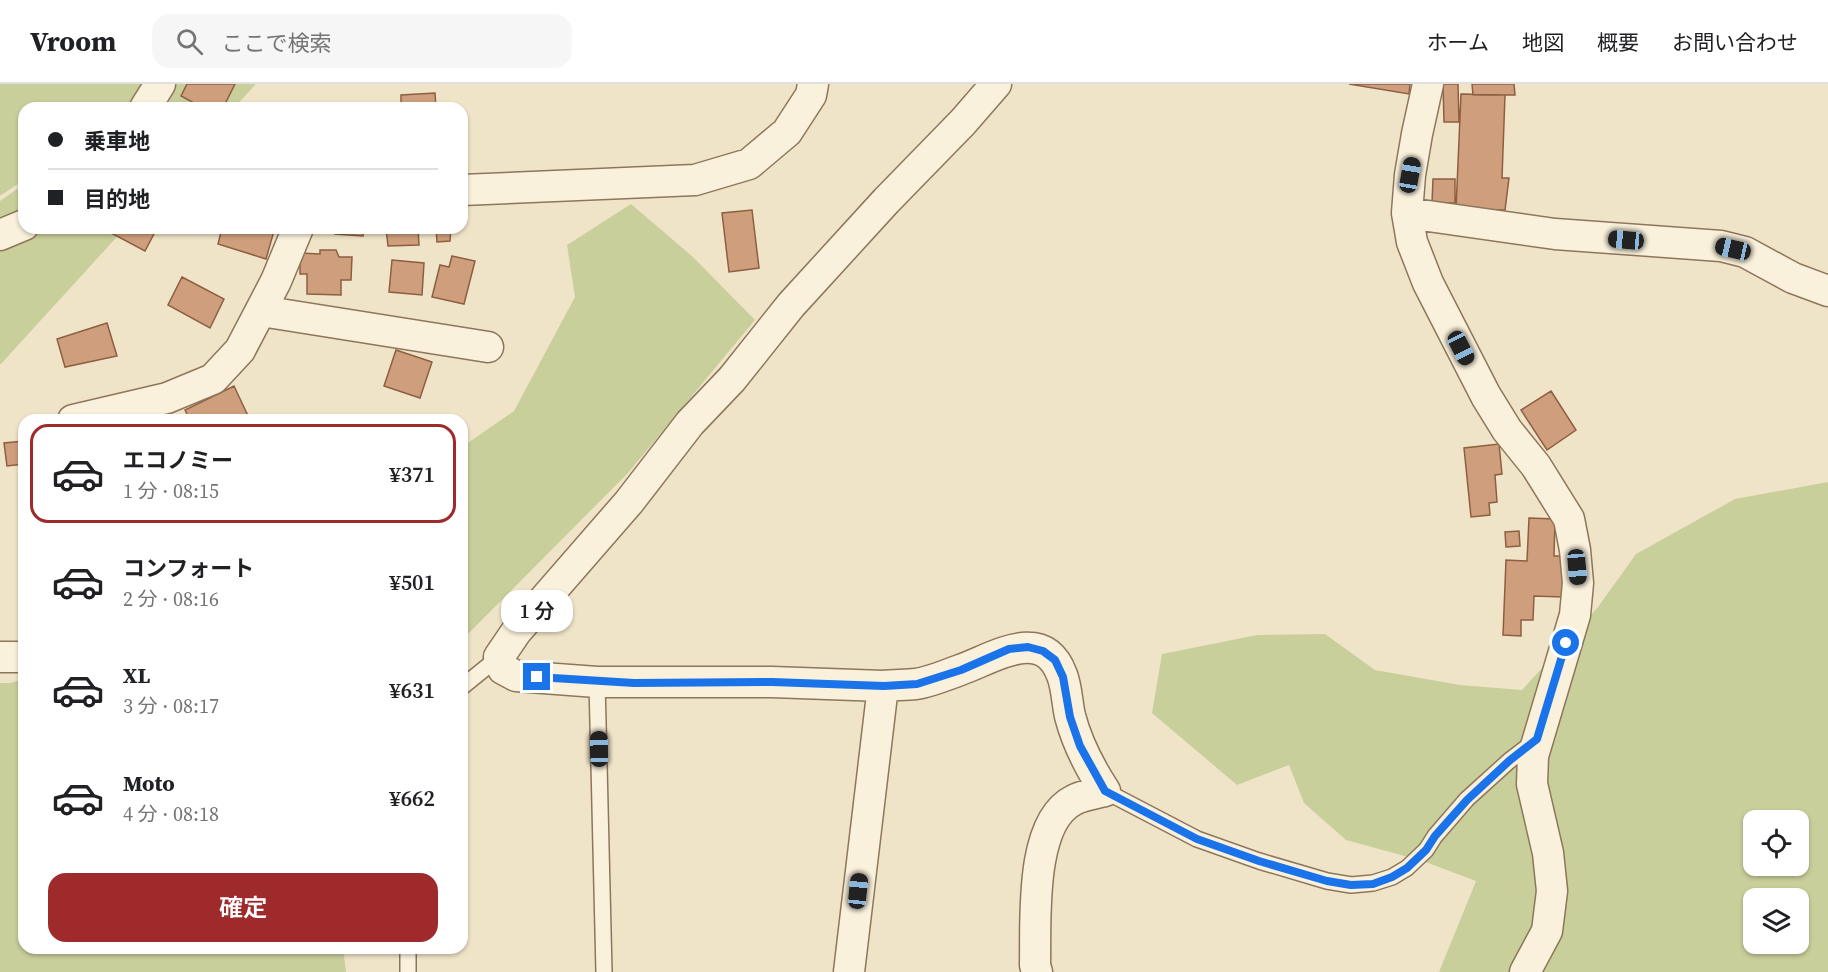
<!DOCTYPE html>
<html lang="ja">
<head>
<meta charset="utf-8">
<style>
  :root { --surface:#fff; --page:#f6f6f6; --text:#202124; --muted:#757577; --line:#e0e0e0; --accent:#9e2a2b }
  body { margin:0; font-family:"Source Serif 4","Noto Sans JP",serif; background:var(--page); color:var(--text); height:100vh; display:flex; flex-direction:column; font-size:22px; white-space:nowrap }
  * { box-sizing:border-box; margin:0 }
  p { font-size:20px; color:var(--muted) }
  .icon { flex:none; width:33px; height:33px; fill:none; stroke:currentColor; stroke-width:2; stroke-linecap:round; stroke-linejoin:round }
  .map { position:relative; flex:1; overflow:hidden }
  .details { position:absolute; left:18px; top:330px; width:450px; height:540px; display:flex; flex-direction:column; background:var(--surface); border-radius:18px; box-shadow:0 2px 4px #0004 }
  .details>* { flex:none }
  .hud { position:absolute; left:18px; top:18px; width:450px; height:132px; border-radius:18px; box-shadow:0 2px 4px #0004; display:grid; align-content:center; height:132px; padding:0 30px; background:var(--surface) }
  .fabs { position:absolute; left:1743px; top:726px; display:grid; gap:12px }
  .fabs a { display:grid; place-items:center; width:66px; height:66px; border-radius:12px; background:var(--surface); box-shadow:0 2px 4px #0004; font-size:30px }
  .end { position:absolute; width:27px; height:27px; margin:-14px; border:8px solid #1a73e8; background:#fff; box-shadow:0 0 0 3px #fff }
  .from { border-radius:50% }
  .bubble { position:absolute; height:42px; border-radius:18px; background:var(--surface); box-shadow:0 2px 4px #0004; font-size:20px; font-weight:600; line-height:42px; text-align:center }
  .car { position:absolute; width:18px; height:36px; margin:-18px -9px; border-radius:8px; box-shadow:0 0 4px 2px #0007; background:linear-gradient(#222 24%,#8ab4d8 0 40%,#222 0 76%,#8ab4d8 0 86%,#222 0) }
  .hud b { display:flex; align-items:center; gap:21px; height:57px; font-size:22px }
  .hud b+b { border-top:2px solid var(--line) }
  .hud i { width:15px; height:15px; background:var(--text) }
  ul { padding:10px 0 0; list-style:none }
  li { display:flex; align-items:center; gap:18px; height:99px; margin:0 12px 9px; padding:0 18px; border:3px solid transparent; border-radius:18px }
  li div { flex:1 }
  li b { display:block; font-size:22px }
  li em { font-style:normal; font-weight:600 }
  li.current { border-color:var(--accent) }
  li>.icon { width:54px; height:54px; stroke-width:1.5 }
  .primary-button { display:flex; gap:12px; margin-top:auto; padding:12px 30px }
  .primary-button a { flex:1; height:69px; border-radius:18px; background:var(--accent); color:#fff; font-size:24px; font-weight:600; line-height:69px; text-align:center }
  header { display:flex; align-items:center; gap:36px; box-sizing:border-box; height:84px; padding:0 30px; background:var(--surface); border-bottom:2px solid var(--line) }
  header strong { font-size:28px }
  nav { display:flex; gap:33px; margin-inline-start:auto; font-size:21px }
  .search { width:420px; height:54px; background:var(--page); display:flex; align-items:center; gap:15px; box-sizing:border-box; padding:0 21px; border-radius:18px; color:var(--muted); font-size:22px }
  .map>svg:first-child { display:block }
  .green { fill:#c9cf9b; fill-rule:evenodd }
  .building { fill:#cf9f7d; stroke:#8d5f41; stroke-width:1.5 }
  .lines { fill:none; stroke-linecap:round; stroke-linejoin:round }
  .service-casing { stroke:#8d765c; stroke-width:18 }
  .minor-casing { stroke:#8d765c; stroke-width:33 }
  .service { stroke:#faf1dc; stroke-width:15 }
  .minor { stroke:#faf1dc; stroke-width:30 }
  .route { stroke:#1a73e8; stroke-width:8 }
</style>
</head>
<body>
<header>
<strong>Vroom</strong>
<div class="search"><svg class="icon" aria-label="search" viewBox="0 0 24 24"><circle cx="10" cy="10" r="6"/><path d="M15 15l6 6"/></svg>ここで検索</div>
<nav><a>ホーム</a><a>地図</a><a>概要</a><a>お問い合わせ</a></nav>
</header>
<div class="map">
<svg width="1828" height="888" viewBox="0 0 1828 888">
  <rect width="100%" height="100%" fill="#f0e4c8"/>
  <!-- green -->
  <path class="green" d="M 0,0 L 256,0 L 234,24 L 24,24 L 24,96 L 0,112 Z
    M 24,100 L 24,144 L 125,144 L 0,281 L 0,117 Z
    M 631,120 L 693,173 L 755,236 L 628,389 L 462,556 L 462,363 L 514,327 L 575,213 L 567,161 Z
    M 1828,398 L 1828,888 L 1439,888 L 1476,797 L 1423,777 L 1346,756 L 1304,719 L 1289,681 L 1237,701 L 1152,629 L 1162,570 L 1257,551 L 1325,550 L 1375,586 L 1460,601 L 1522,606 L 1598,523 L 1636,470 L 1735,415 ZM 1754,736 L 1798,736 L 1798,782 L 1754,782 ZM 1754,814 L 1798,814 L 1798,860 L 1754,860 Z
    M 24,595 L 24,864 L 343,864 L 346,888 L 0,888 L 0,599 L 10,599 Z"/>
  <!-- building -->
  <path class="building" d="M 187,0 L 235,0 L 223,24 L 203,24 L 181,12 Z
    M 1349,0 L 1410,0 L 1409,10 Z
    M 1443,0 L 1458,0 L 1459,38 L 1444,38 Z
    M 1472,0 L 1514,0 L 1515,11 L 1473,11 Z
    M 435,9 L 436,24 L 401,24 L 401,11 Z
    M 1461,10 L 1505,11 L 1502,94 L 1509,94 L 1505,126 L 1456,125 Z
    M 1433,95 L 1455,95 L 1455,119 L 1432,119 Z
    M 752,126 L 759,184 L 729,188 L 722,129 Z
    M 114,144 L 157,144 L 145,167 L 111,149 Z
    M 222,144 L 266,144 L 274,147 L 266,175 L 218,160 Z
    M 336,144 L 364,144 L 363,152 L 335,150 Z
    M 386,144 L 418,144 L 419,161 L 388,162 Z
    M 436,144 L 451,144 L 450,157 L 437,158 Z
    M 320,166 L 336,166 L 339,173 L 352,173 L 351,196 L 341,196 L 341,211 L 307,210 L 307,190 L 300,190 L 300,169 L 320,170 Z
    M 452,172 L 475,177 L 464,220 L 432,213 L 440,181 L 449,183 Z
    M 392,176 L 424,179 L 422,211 L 389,208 Z
    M 182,193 L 224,215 L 210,244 L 168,221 Z
    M 107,239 L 117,272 L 65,283 L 57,255 Z
    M 396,266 L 432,278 L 420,314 L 384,302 Z
    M 234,302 L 250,336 L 190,336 L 185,326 Z
    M 1551,307 L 1576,346 L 1547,366 L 1521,326 Z
    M 24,357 L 24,380 L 7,382 L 4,359 Z
    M 1499,360 L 1502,390 L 1495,391 L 1497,418 L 1489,419 L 1490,431 L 1471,433 L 1464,364 Z
    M 1529,434 L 1555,435 L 1554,472 L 1564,472 L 1563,513 L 1534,512 L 1533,536 L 1521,536 L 1521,552 L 1503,551 L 1506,476 L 1527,477 Z
    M 1519,447 L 1520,462 L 1506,463 L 1505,448 Z"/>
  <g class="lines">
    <!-- service casing -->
    <g class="service-casing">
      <path id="service" d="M 597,598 L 604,888
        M 462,603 L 499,573
        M 1105,707 L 1197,755 L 1259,777 L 1327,797 L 1351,801 L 1373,799 L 1392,793 L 1407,784 L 1426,766 L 1435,752 L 1467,715 L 1509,677 L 1535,657
        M 408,864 L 408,888"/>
    </g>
    <!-- minor casing -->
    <g class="minor-casing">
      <path id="minor" d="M 996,0 L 963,38 L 886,117 L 791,221 L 732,295 L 690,339 L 629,418 L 516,548 L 499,573 L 503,585 L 516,592 L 597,598 L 772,598 L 883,602 C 894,601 905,601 916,600 C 930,598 946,591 960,586 C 994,574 1043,540 1062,591 C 1067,604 1067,619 1070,632 C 1077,659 1090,684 1105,707 C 1095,710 1083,711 1074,716 C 1029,738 1036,838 1035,881 L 1037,888
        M 1428,0 L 1417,50 L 1410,91 L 1407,129 L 1412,158 L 1428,199 L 1486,312 L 1507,346 L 1536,382 L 1569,435 L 1575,466 L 1578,499 L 1575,531 L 1533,672 L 1532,700 L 1548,769 L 1552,807 L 1547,847 L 1525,888
        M 145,24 L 160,0
        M 462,106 L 695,96 L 749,80 L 787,48 L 811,11 L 813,0
        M 1407,129 L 1555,150 L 1721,162 L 1745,168 L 1793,194 L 1828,207
        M 0,151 L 24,141
        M 261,227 L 488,263
        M 73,336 L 167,314 L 213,295 L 240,266 L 276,197 L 298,144
        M 0,573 L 24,573
        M 849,888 L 883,602"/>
    </g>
    <!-- service -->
    <use href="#service" class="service"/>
    <!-- minor -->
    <use href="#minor" class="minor"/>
  </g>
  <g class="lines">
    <!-- route -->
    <path class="route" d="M 537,593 L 634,599 L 772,598 L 884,602 L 917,600 L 961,586 L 1009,565 L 1028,563 L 1043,567 L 1055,576 L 1063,593 L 1070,633 L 1080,662 L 1105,707 L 1197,755 L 1259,777 L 1327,797 L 1351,801 L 1373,800 L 1392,793 L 1407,784 L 1426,766 L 1435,752 L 1467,716 L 1509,677 L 1537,655 L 1566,559"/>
  </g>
</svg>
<div class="fabs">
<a><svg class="icon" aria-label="locate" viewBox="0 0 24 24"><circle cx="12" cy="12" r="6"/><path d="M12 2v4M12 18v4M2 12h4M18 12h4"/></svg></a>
<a><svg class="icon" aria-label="layers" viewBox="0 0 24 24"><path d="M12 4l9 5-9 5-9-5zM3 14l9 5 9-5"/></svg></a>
</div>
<i class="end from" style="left:1566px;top:559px"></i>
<i class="end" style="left:537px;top:593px"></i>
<div class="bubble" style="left:501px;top:506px;width:72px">1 分</div>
<i class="car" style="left:1410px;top:91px;rotate:10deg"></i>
<i class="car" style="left:1626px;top:156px;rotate:275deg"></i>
<i class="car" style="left:1733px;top:165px;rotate:283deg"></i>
<i class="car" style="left:1461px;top:264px;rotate:153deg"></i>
<i class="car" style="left:1577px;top:483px;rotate:175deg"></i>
<i class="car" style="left:599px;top:665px;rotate:359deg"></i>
<i class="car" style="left:858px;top:807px;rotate:6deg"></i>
<div class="hud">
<b><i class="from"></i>乗車地</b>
<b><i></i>目的地</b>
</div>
<section class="details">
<ul>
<li class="current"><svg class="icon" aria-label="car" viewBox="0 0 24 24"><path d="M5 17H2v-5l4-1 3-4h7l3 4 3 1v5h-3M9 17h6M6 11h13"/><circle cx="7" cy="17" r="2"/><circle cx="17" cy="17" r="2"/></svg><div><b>エコノミー</b><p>1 分 · 08:15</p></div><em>¥371</em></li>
<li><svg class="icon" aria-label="car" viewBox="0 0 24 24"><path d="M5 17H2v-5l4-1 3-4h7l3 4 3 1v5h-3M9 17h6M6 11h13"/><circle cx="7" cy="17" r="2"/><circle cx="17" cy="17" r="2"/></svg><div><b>コンフォート</b><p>2 分 · 08:16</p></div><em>¥501</em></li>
<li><svg class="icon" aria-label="car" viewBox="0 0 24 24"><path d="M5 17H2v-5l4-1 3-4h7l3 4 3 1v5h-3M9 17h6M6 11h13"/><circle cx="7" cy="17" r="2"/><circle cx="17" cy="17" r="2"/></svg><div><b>XL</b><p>3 分 · 08:17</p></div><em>¥631</em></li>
<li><svg class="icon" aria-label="car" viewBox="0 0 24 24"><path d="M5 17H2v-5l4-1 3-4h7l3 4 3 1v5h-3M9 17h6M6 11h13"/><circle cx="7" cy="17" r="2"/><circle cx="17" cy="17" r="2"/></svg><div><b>Moto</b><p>4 分 · 08:18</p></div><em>¥662</em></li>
</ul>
<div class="primary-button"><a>確定</a></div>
</section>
</div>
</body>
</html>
